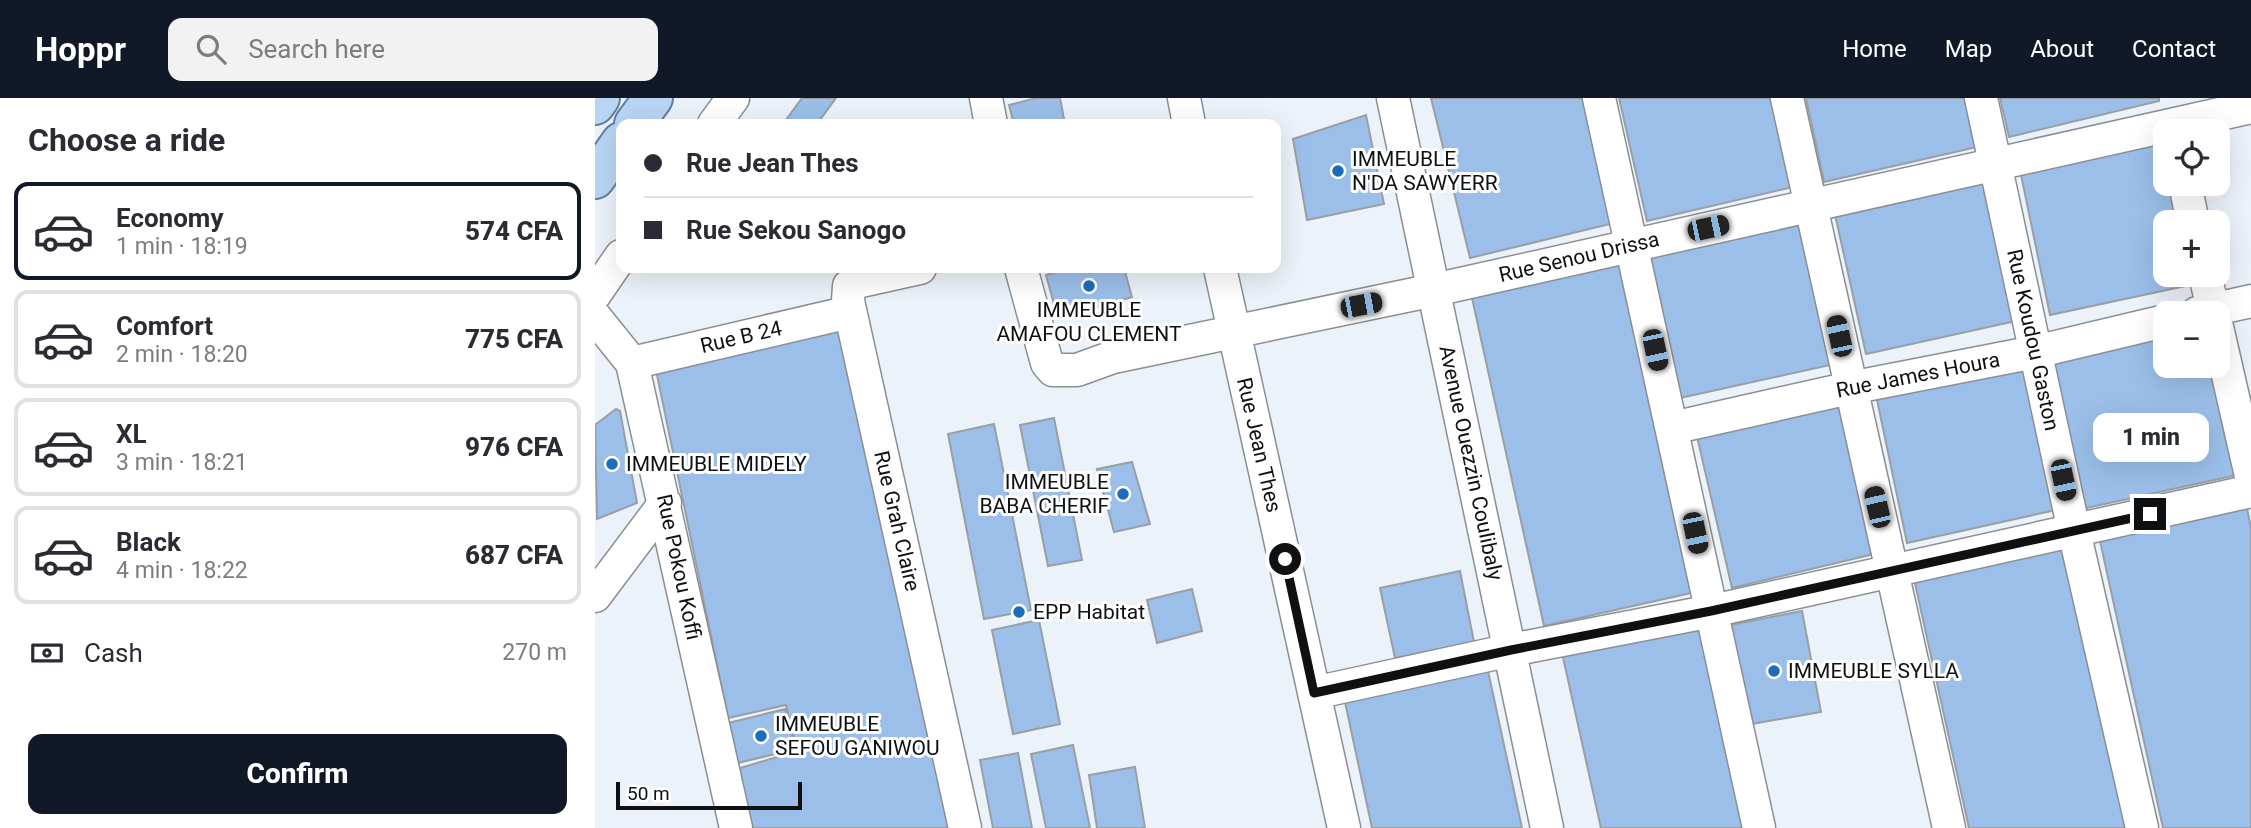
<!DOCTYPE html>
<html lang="en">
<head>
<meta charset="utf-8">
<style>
  :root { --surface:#fff; --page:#f2f2f3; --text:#2b2b33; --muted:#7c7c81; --line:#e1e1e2; --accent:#111827 }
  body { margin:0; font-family:Roboto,sans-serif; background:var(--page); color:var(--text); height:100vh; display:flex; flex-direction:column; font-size:26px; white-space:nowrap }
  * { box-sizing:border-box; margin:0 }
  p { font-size:23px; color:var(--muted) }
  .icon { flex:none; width:38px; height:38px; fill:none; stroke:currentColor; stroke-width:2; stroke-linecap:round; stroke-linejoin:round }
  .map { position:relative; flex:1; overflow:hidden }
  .drawer { display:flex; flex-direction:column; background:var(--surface); width:595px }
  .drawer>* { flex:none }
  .banner { position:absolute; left:21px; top:21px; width:665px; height:154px; border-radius:14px; box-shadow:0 7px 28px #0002; display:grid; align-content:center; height:154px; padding:0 28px; background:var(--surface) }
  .fabs { position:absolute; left:1558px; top:21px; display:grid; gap:14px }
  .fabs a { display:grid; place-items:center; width:77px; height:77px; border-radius:14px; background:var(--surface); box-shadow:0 7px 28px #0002; font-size:35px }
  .scale { position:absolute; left:21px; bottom:18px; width:186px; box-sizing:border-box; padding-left:7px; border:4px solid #0e1012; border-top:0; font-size:19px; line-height:24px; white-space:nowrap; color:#0e1012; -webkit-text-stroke:5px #fff; paint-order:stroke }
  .end { position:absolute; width:32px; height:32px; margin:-16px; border:9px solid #0e1012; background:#fff; box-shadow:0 0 0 4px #fff }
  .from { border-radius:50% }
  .bubble { position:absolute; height:49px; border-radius:14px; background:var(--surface); box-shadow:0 7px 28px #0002; font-size:23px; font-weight:800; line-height:49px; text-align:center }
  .car { position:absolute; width:21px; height:42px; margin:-21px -10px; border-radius:9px; box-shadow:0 0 5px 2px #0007; background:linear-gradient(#222 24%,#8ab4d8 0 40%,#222 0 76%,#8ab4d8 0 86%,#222 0) }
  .banner b { display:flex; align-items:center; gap:24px; height:66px; font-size:26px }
  .banner b+b { border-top:2px solid var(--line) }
  .banner i { width:18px; height:18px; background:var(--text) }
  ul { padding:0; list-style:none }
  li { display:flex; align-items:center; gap:21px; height:98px; margin:0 14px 10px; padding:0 14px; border:4px solid var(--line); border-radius:14px }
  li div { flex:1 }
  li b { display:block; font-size:26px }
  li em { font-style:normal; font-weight:800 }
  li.active { border-color:var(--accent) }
  li>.icon { width:63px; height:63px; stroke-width:1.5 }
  h2 { padding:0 28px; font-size:32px; line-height:84px }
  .pay { display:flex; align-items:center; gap:18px; height:77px; padding:0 28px; font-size:26px }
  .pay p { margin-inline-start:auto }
  .cta { display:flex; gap:14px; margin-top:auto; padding:14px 28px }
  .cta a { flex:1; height:80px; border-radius:14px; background:var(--accent); color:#fff; font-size:28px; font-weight:800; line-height:80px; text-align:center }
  header { display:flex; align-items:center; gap:42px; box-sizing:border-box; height:98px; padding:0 35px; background:var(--accent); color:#fff }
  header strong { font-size:33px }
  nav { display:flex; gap:38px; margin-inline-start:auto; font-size:24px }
  .search { width:490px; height:63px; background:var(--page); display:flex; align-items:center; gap:18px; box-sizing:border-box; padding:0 24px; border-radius:14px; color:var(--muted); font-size:26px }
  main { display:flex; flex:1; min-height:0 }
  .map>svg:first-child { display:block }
  .building { fill:#9bbfe9; stroke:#9a9fa5; stroke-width:2 }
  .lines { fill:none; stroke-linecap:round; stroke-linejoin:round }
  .minor-casing { stroke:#898f95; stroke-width:35 }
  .major-casing { stroke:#5f7ea0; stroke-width:42 }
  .minor { stroke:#fff; stroke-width:32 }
  .major { stroke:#b9d5f4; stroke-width:38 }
  .route { stroke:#0e1012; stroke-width:9 }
  .poi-dot { fill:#1b6dbc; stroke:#fff; stroke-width:2.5 }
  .labels { text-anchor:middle; stroke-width:6; stroke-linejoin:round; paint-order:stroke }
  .poi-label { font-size:21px; fill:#0e1012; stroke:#fff; text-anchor:start }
  .street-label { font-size:21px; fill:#0e1012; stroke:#fff }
</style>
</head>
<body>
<header>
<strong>Hoppr</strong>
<div class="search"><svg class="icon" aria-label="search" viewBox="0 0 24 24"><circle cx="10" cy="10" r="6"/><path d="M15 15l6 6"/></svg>Search here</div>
<nav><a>Home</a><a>Map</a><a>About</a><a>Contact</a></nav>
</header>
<main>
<section class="drawer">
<h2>Choose a ride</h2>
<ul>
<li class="active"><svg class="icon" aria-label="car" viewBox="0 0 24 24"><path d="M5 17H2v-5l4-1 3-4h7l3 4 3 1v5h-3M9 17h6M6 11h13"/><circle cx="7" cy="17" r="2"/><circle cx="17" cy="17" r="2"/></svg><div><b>Economy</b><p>1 min · 18:19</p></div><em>574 CFA</em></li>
<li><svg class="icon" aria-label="car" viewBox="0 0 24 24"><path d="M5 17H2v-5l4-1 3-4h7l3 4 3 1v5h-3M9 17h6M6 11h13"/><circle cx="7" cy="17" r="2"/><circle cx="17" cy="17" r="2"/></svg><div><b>Comfort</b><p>2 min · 18:20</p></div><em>775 CFA</em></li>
<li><svg class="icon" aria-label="car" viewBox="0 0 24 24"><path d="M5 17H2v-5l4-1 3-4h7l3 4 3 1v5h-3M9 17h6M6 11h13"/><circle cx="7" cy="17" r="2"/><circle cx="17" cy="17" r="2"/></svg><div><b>XL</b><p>3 min · 18:21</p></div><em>976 CFA</em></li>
<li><svg class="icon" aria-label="car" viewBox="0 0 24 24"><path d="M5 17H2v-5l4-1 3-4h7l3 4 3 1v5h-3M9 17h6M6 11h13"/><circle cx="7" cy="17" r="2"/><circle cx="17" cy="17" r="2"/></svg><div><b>Black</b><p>4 min · 18:22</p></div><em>687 CFA</em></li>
</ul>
<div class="pay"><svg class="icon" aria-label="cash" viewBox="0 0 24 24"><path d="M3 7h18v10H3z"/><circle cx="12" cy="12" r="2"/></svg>Cash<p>270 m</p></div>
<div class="cta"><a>Confirm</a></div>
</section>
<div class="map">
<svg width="1656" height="730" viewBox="0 0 1656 730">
  <rect width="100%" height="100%" fill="#ecf2f9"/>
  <!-- building -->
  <path class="building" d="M 207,0 L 241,0 L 222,26 L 188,26 Z
    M 441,0 L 465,0 L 470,26 L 419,26 L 414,7 Z
    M 836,0 L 993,0 L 1023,124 L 875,160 Z
    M 1024,0 L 1182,0 L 1202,88 L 1052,123 Z
    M 1211,0 L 1371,0 L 1382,49 L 1229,84 Z
    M 1405,0 L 1564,0 L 1564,3 L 1414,39 Z
    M 771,17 L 789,106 L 712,122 L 698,41 Z
    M 1570,41 L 1570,86 L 1579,86 L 1587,124 L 1570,124 L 1570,177 L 1598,177 L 1600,186 L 1455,217 L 1425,72 Z
    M 1389,78 L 1421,223 L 1271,256 L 1239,112 Z
    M 1204,123 L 1235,267 L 1085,300 L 1055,155 Z
    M 1024,167 L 1096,495 L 949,528 L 877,200 Z
    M 475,170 L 529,170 L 537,199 L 463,221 L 451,177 Z
    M 247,229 L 361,730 L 158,730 L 142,671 L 202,653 L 191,607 L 133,620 L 61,272 Z
    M 1570,235 L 1570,268 L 1619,268 L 1642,377 L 1487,411 L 1455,260 Z
    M 1430,265 L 1461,412 L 1312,445 L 1281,297 Z
    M 1243,301 L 1279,456 L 1137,490 L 1101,334 Z
    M 21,311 L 25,313 L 42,405 L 2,421 L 0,327 Z
    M 459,320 L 487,462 L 453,468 L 425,327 Z
    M 399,326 L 436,512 L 389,521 L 353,336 Z
    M 537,364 L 555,426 L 519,434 L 502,371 Z
    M 1652,410 L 1656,430 L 1656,730 L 1568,730 L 1505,443 Z
    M 1470,447 L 1533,730 L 1374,730 L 1319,481 Z
    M 865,473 L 879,544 L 800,560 L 785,490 Z
    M 597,491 L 607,533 L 562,545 L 552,502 Z
    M 1207,513 L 1226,614 L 1151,627 L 1130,528 Z
    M 444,522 L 465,626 L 418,636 L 397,532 Z
    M 1107,524 L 1152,730 L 1006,730 L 967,555 Z
    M 893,573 L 927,730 L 777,730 L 750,604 Z
    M 190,611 L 200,651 L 143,665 L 133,625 Z
    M 478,647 L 495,730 L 451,730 L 436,656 Z
    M 423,655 L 437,730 L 398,730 L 385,662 Z
    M 540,669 L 550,730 L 502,730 L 494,677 Z"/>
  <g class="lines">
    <!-- minor casing -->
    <g class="minor-casing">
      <path id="minor" d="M 391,0 L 396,26
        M 589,0 L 594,26
        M 798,0 L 952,730
        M 1004,0 L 1164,730
        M 1192,0 L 1354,730
        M 1386,0 L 1479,433 L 1547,730
        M 119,26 L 138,0
        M 1590,86 L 1598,124
        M 325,170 L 262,184 L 254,188 L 253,203 L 370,730
        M 426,170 L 452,265 L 458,272 L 482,272 L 518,259 L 839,192 L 1656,9
        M 625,170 L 749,730
        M 1610,177 L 1619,215
        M 0,196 L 26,158
        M 1602,215 L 1656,203
        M 0,219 L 37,265 L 141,730
        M 1622,229 L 1656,378
        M 37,265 L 255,214
        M 1077,330 L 1255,290 L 1440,254 L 1570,223
        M 0,498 L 70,405
        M 719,595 L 916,552 L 1117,513 L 1656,393"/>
    </g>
    <!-- major casing -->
    <g class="major-casing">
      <path id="major" d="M 0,7 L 5,0
        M 39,26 L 58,0
        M 0,81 L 26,44"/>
    </g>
    <!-- minor -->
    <use href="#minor" class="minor"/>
    <!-- major -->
    <use href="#major" class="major"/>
  </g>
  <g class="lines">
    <!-- route -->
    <path class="route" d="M 690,461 L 719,595 L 916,552 L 1116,513 L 1555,416"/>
  </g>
  <!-- markers -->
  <g class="poi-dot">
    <circle cx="743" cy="73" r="7"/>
    <circle cx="494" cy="188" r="7"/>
    <circle cx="17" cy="366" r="7"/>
    <circle cx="528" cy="396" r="7"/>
    <circle cx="424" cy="514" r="7"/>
    <circle cx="1179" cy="573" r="7"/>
    <circle cx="166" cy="638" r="7"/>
  </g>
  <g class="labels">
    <!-- poi labels -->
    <g class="poi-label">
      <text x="757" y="68">IMMEUBLE<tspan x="757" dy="24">N'DA SAWYERR</tspan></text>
      <text x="494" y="219" text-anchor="middle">IMMEUBLE<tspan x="494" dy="24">AMAFOU CLEMENT</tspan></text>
      <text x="31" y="373">IMMEUBLE MIDELY</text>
      <text x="514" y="391" text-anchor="end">IMMEUBLE<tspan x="514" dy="24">BABA CHERIF</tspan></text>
      <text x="438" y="521">EPP Habitat</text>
      <text x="1193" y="580">IMMEUBLE SYLLA</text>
      <text x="180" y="633">IMMEUBLE<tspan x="180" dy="24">SEFOU GANIWOU</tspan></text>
    </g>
    <!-- street labels -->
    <g class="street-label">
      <text transform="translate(984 159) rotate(-13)" y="7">Rue Senou Drissa</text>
      <text transform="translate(146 239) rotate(-13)" y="7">Rue B 24</text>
      <text transform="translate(1438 242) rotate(78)" y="7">Rue Koudou Gaston</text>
      <text transform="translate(1323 277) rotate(-11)" y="7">Rue James Houra</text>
      <text transform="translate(664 347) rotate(77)" y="7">Rue Jean Thes</text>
      <text transform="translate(876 365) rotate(78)" y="7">Avenue Ouezzin Coulibaly</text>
      <text transform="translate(302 423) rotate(77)" y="7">Rue Grah Claire</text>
      <text transform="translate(84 469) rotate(78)" y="7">Rue Pokou Koffi</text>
    </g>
  </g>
</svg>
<div class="fabs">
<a><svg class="icon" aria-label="locate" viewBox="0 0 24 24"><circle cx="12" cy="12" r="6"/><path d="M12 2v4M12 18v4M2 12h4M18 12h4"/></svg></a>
<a>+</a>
<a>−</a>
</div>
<div class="scale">50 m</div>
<i class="end from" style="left:690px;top:461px"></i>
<i class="end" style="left:1555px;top:416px"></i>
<div class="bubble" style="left:1498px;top:315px;width:116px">1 min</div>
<i class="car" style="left:1113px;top:130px;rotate:78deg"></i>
<i class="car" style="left:766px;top:207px;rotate:79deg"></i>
<i class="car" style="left:1244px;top:238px;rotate:348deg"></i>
<i class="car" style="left:1060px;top:252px;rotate:168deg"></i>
<i class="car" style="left:1468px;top:382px;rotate:168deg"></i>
<i class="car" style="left:1282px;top:409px;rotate:347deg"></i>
<i class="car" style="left:1100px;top:435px;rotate:168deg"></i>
<div class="banner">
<b><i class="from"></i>Rue Jean Thes</b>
<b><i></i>Rue Sekou Sanogo</b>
</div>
</div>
</main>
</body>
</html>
